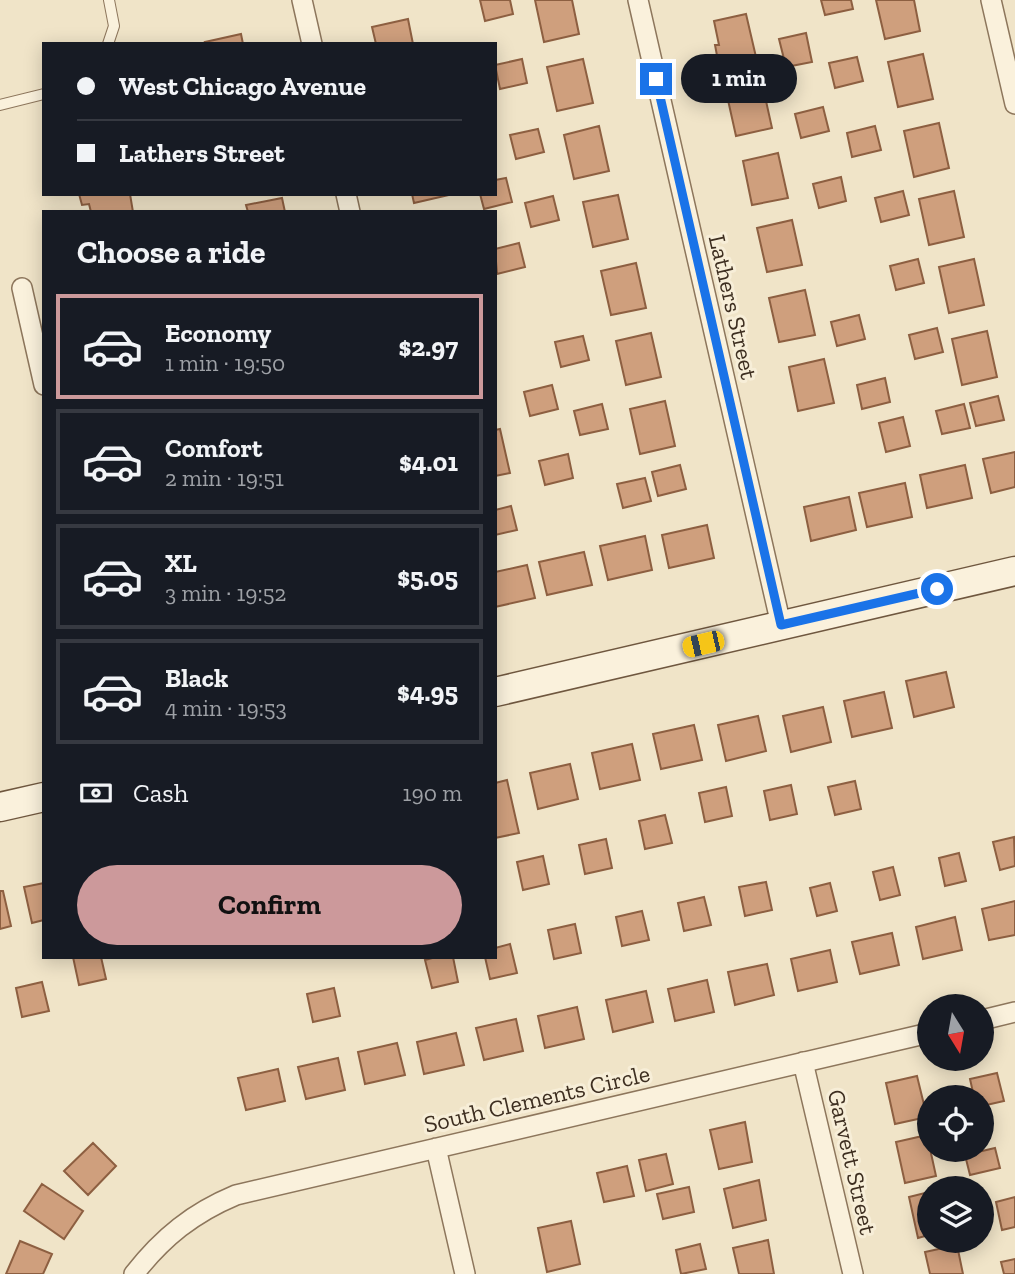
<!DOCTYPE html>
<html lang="en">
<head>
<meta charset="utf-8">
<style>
  :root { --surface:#171b24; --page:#242831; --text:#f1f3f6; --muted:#9ea1a6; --line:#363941; --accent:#cc999b }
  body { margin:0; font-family:"Zilla Slab",serif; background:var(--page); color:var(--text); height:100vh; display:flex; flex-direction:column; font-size:26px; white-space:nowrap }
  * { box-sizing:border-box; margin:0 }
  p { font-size:23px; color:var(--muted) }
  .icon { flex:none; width:38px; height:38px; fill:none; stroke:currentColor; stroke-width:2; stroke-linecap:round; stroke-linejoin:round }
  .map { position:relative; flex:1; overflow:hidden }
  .sheet { position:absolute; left:42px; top:210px; width:455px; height:749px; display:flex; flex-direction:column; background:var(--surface); border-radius:0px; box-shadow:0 4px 18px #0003 }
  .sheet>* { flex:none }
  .top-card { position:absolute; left:42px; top:42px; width:455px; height:154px; border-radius:0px; box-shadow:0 4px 18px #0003; display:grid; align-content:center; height:154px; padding:0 35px; background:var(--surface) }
  .needle { width:46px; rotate:169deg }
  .controls { position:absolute; left:917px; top:994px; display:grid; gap:14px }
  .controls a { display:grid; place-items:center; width:77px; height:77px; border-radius:50%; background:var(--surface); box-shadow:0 4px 18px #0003; font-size:35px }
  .end { position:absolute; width:32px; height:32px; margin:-16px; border:9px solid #1a73e8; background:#fff; box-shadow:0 0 0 4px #fff }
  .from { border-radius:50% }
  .bubble { position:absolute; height:49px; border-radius:24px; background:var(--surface); box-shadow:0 4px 18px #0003; font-size:23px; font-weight:700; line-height:49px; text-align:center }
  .car { position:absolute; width:21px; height:42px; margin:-21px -10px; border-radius:9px; box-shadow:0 0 5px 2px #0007; background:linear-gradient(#f5c518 24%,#345 0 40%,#f5c518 0 76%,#345 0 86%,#f5c518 0) }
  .top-card b { display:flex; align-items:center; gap:24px; height:66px; font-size:26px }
  .top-card b+b { border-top:2px solid var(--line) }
  .top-card i { width:18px; height:18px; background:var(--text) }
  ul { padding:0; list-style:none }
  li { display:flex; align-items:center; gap:21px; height:105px; margin:0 14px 10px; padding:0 21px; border:4px solid var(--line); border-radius:0px }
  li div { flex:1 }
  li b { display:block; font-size:26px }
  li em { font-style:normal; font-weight:700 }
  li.current { border-color:var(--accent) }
  li>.icon { width:63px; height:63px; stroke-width:1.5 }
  h2 { padding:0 35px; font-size:32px; line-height:84px }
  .pay { display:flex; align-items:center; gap:18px; height:77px; padding:0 35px; font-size:26px }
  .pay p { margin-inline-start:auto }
  .cta { display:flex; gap:14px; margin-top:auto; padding:14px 35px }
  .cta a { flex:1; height:80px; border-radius:42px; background:var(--accent); color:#111; font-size:28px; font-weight:700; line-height:80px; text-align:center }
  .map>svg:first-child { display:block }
  .building { fill:#cf9f7d; stroke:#8d5f41; stroke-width:2 }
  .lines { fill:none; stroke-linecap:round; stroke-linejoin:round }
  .lane-casing { stroke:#8d765c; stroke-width:12 }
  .street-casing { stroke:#8d765c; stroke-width:22 }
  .secondary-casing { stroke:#6f573f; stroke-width:31 }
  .lane { stroke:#faf1dc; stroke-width:10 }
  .street { stroke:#faf1dc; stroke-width:19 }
  .secondary { stroke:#faf1dc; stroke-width:28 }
  .route { stroke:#1a73e8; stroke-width:9 }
  .labels { text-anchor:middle; stroke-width:6; stroke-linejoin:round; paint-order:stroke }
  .street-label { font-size:24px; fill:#3d2e20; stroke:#f7eed8 }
</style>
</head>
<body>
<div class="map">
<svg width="1015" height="1274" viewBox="0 0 1015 1274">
  <rect width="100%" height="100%" fill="#f0e4c8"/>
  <!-- building -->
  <path class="building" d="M 480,0 L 510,0 L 513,14 L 485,21 Z
    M 535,0 L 572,0 L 579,34 L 544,42 Z
    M 821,0 L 851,0 L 853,9 L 825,15 Z
    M 876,0 L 914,0 L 920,31 L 885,39 Z
    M 746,14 L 756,57 L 719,66 L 715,45 L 719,45 L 714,21 Z
    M 408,19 L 413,44 L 376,44 L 372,27 Z
    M 806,33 L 812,62 L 786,67 L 779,39 Z
    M 241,34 L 243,44 L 206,44 L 205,42 Z
    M 923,54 L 933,99 L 898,107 L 888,62 Z
    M 857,57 L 863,81 L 835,88 L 829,63 Z
    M 522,59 L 527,83 L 500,89 L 495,65 Z
    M 583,59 L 593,103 L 557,111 L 547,67 Z
    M 762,83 L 772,128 L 736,136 L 726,91 Z
    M 823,107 L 829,131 L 801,138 L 795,114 Z
    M 939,123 L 949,168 L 914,177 L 904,131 Z
    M 599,126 L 609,171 L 574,179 L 564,135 Z
    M 875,126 L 881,150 L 852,157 L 847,133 Z
    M 538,129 L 544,152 L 516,159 L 510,135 Z
    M 778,153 L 788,198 L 752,205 L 743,161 Z
    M 841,177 L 846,201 L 819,208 L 813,184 Z
    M 506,178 L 512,202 L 484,209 L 480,194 L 495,194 L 495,180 Z
    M 903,191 L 909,215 L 881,222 L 875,198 Z
    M 954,191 L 964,237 L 929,245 L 919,199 Z
    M 79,194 L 130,194 L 133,212 L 91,212 L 89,204 L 82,205 Z
    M 412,194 L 449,194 L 449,195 L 414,203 Z
    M 618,195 L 628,239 L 593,247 L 583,202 Z
    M 553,196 L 559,220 L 531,227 L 525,203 Z
    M 282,198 L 285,212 L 248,212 L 246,205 Z
    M 792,220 L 802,265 L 767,272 L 757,228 Z
    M 519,243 L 525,267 L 497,274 L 495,249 Z
    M 918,259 L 924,283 L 896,290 L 890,266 Z
    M 974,259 L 984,305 L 949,313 L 939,267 Z
    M 636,263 L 646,308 L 611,315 L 601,271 Z
    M 805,290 L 815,335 L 779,342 L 769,298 Z
    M 859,315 L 865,339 L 837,346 L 831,322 Z
    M 937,328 L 943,352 L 915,359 L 909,335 Z
    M 987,331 L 997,377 L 962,385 L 952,339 Z
    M 651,333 L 661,377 L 626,385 L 616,341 Z
    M 583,336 L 589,360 L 561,367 L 555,342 Z
    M 824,359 L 834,403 L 798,411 L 789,367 Z
    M 885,378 L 890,402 L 862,409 L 857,385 Z
    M 552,385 L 558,409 L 530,416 L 524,392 Z
    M 998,396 L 1004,420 L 976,426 L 970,403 Z
    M 665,401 L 675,446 L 640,454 L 630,409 Z
    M 602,404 L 608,429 L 580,435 L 574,411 Z
    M 964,404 L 970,428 L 942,434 L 936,411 Z
    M 903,417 L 910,446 L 886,452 L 879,423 Z
    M 500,429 L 510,473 L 495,476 L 495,430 Z
    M 1015,452 L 1015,487 L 991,493 L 983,459 Z
    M 568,454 L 573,478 L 545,485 L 539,461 Z
    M 680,465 L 686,489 L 658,496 L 652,472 Z
    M 965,465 L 972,498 L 927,508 L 920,475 Z
    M 645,478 L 651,501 L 623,508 L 617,484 Z
    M 905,483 L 912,517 L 867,527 L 859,493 Z
    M 849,497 L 856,530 L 811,541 L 804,507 Z
    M 511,506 L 517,530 L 495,535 L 495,510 Z
    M 707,525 L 714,558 L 669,568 L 662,535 Z
    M 645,536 L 652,570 L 608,580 L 600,546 Z
    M 584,552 L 592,585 L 547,595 L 539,562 Z
    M 527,565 L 535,598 L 495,607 L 495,572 Z
    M 946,672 L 954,707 L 914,717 L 906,681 Z
    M 884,692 L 892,728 L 852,737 L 844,701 Z
    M 823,707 L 831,742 L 791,752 L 783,716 Z
    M 758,716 L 766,751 L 726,761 L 718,725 Z
    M 694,725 L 702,760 L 661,769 L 653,734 Z
    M 632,744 L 640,780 L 600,789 L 592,753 Z
    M 570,764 L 578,799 L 538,809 L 530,773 Z
    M 507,780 L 519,833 L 495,838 L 495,783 Z
    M 855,781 L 861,809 L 835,815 L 828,787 Z
    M 791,785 L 797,814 L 770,820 L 764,791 Z
    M 726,787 L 732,816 L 705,822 L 699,793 Z
    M 665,815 L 672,843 L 645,849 L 639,821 Z
    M 1014,837 L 1015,866 L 1000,870 L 993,842 Z
    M 606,839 L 612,868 L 585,874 L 579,845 Z
    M 959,853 L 966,881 L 945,886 L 939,858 Z
    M 543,856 L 549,884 L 523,890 L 517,862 Z
    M 893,867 L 900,895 L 880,900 L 873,872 Z
    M 766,882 L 772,910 L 745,916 L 739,887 Z
    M 44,883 L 44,920 L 32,923 L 24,887 Z
    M 830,883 L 837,911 L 817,916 L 810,888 Z
    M 0,891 L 3,891 L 11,926 L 0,929 Z
    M 704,897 L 711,925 L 684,931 L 678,903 Z
    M 1015,901 L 1015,935 L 989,940 L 982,909 Z
    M 642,911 L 649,940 L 622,946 L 616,917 Z
    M 955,917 L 962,950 L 923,959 L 916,927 Z
    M 575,924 L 581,953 L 554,959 L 548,930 Z
    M 892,933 L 899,965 L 860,974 L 852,942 Z
    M 510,944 L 517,973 L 490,979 L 485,957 L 495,957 L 495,948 Z
    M 830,950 L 837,982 L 798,991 L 791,959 Z
    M 73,957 L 101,957 L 106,979 L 79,985 Z
    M 436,957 L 453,957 L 458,982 L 432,988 L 425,960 Z
    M 767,964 L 774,995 L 735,1005 L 728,972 Z
    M 707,980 L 714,1012 L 675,1021 L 668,989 Z
    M 42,982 L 49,1011 L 22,1017 L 16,988 Z
    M 334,988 L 340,1016 L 313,1022 L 307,994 Z
    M 646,991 L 653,1022 L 613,1032 L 606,1000 Z
    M 577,1007 L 584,1039 L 545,1048 L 538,1016 Z
    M 516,1019 L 523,1051 L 484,1060 L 476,1028 Z
    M 456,1033 L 464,1065 L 424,1074 L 417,1042 Z
    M 397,1043 L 405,1075 L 365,1084 L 358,1052 Z
    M 338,1058 L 345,1090 L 306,1099 L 298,1067 Z
    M 278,1069 L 285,1101 L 246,1110 L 238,1078 Z
    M 997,1073 L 1004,1101 L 982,1106 L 982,1097 L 974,1097 L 970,1079 Z
    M 917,1076 L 927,1117 L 895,1124 L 886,1083 Z
    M 745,1122 L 752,1162 L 719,1169 L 710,1130 Z
    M 927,1135 L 936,1176 L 905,1183 L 896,1142 Z
    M 93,1143 L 116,1166 L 88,1195 L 64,1171 Z
    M 995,1148 L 1000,1168 L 970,1175 L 965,1155 Z
    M 666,1154 L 673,1184 L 646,1191 L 639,1160 Z
    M 627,1166 L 634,1196 L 604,1202 L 597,1173 Z
    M 759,1180 L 766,1220 L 733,1228 L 724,1189 Z
    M 42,1184 L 83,1211 L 64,1239 L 24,1211 Z
    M 689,1187 L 694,1212 L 663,1219 L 657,1194 Z
    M 929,1192 L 929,1235 L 918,1238 L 909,1197 Z
    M 1015,1197 L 1015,1227 L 1002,1230 L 996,1202 Z
    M 571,1221 L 580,1264 L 547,1272 L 538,1228 Z
    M 768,1240 L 774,1274 L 739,1274 L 733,1248 Z
    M 20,1241 L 52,1254 L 43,1274 L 6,1274 Z
    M 700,1244 L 706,1269 L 681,1274 L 676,1250 Z
    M 957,1245 L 963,1274 L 930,1274 L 925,1252 Z
    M 1015,1259 L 1015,1274 L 1004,1274 L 1001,1262 Z"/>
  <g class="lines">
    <!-- lane casing -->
    <g class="lane-casing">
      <path id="lane" d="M 108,44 L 114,26 L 109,0
        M 0,105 L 44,94"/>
    </g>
    <!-- street casing -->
    <g class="street-casing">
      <path id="street" d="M 302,0 L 312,44
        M 638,0 L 781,625
        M 991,0 L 1015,104
        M 346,194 L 350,212
        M 22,288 L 44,385
        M 982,1020 L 1015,1012
        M 803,1062 L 853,1274
        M 436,1148 L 465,1274
        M 134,1274 C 163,1237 193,1213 236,1195 L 929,1033"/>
    </g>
    <!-- secondary casing -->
    <g class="secondary-casing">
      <path id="secondary" d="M 495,692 L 1015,571
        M 0,807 L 44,797"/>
    </g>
    <!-- lane -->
    <use href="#lane" class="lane"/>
    <!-- street -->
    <use href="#street" class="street"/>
    <!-- secondary -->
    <use href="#secondary" class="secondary"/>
  </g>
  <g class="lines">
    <!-- route -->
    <path class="route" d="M 656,79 L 781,625 L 937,589"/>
  </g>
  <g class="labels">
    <!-- street labels -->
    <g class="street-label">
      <text transform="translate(733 307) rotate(77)" y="8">Lathers Street</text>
      <text transform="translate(537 1099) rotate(-13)" y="8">South Clements Circle</text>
      <text transform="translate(852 1162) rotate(77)" y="8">Garvett Street</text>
    </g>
  </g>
</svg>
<div class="controls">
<a><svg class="needle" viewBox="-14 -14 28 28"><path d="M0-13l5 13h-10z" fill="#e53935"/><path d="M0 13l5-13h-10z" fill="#9ea1a6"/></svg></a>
<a><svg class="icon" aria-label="locate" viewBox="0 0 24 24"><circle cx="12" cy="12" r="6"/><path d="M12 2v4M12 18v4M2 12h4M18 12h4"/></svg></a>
<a><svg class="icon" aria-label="layers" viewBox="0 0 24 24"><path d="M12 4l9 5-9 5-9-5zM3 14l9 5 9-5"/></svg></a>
</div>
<i class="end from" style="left:937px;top:589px"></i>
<i class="end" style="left:656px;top:79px"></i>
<div class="bubble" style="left:681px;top:54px;width:116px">1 min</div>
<i class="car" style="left:703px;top:644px;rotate:257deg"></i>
<div class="top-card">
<b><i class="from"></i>West Chicago Avenue</b>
<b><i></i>Lathers Street</b>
</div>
<section class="sheet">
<h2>Choose a ride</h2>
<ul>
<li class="current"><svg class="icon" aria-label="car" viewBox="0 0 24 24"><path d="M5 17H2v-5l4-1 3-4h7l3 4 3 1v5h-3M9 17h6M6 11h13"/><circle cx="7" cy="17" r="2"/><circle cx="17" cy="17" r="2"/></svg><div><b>Economy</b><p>1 min · 19:50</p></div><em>$2.97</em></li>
<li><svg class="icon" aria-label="car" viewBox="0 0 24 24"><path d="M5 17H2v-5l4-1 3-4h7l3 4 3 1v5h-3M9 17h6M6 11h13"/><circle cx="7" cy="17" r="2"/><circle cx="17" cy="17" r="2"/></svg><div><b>Comfort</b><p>2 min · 19:51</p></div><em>$4.01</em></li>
<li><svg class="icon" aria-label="car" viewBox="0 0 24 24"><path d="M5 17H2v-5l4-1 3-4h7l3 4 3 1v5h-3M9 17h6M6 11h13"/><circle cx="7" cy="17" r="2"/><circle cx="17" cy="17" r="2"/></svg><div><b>XL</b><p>3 min · 19:52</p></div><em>$5.05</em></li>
<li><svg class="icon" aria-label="car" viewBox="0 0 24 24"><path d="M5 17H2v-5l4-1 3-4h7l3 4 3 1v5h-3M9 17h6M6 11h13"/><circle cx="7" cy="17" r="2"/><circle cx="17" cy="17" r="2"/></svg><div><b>Black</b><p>4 min · 19:53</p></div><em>$4.95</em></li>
</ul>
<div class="pay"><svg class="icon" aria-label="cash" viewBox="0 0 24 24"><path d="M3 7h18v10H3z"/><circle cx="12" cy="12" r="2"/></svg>Cash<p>190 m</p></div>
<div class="cta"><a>Confirm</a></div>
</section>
</div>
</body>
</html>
